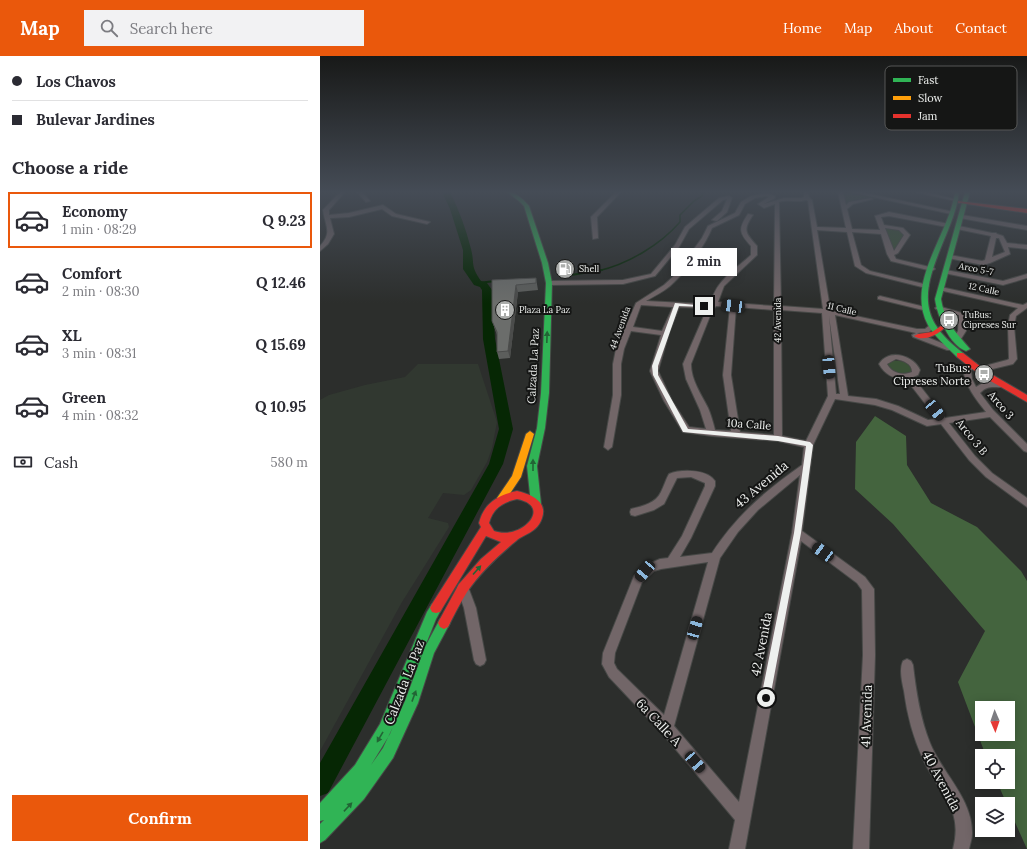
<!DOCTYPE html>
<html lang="en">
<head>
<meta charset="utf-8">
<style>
  :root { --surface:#fff; --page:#f2f2f3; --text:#2b2b33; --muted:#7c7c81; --line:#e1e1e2; --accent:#ea580c }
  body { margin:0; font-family:Lora,serif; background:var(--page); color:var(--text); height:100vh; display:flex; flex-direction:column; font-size:15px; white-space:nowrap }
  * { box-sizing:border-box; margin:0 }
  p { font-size:13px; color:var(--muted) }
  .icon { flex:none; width:22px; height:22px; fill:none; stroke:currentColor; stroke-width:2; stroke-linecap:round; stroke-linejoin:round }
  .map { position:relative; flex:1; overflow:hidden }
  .drawer { display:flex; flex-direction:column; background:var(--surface); width:320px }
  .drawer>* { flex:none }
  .top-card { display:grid; align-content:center; height:88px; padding:0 12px; background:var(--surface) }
  .needle { width:26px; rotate:178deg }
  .controls { position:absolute; left:655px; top:645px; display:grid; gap:8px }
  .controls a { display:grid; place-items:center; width:40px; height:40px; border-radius:0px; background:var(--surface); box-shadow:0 2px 10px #0003; font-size:20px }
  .end { position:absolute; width:18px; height:18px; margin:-9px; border:5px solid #eef0ee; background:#111; box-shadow:0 0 0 2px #111 }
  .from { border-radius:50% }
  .bubble { position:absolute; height:28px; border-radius:0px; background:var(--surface); box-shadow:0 2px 10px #0003; font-size:13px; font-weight:700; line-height:28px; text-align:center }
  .car { position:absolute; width:12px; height:24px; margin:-12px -6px; border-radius:5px; box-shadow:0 0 3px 1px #0007; background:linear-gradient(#222 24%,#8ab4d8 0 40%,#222 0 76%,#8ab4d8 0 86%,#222 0) }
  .top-card b { display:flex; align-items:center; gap:14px; height:38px; font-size:15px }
  .top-card b+b { border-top:1px solid var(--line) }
  .top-card i { width:10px; height:10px; background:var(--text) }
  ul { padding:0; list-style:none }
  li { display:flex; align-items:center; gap:12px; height:56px; margin:0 8px 6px; padding:0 4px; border:2px solid transparent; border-radius:0px }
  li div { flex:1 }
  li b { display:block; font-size:15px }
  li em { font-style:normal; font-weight:700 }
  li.active { border-color:var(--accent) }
  li>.icon { width:36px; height:36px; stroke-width:1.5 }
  h2 { padding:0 12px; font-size:18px; line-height:48px }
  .pay { display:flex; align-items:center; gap:10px; height:44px; padding:0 12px; font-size:15px }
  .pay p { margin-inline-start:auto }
  .cta { display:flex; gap:8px; margin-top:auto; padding:8px 12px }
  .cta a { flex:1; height:46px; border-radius:0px; background:var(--accent); color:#fff; font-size:16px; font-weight:700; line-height:46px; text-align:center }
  header { display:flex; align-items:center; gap:24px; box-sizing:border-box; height:56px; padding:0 20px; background:var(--accent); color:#fff }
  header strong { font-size:19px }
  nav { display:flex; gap:22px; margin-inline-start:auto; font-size:14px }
  .search { width:280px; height:36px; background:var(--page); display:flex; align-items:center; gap:10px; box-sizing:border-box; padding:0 14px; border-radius:0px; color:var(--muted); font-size:15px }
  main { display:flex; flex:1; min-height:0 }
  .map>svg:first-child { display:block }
  .built { fill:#313830 }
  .green { fill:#3a5236 }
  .forest { fill:#44643e; fill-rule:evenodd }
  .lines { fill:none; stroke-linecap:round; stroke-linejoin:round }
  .stream-far1 { stroke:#062704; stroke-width:1.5 }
  .stream { stroke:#062704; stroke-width:2 }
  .river { fill:#062704; fill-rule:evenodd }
  .street-casing { stroke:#474947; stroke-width:2 }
  .fast-casing { stroke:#474947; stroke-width:2 }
  .slow-casing { stroke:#474947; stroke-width:2 }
  .jam-casing { stroke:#474947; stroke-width:2 }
  .street { fill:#726668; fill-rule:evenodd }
  .fast { fill:#30b455; fill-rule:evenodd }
  .slow { fill:#ff9f0a; fill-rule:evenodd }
  .jam { fill:#e5322d; fill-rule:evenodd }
  .wall { fill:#5c5e5c }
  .shaded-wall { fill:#4b4c4b }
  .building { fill:#6b6d6b; stroke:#4b4c4b }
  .oneway { fill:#226535 }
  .route { fill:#eef0ee }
  .labels { text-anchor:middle; stroke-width:4; stroke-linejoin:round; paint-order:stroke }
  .far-poi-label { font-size:9px; fill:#eef0ee; stroke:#151615; text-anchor:start }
  .far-street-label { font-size:9px; fill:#eef0ee; stroke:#151615 }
  .street-label { font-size:11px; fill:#eef0ee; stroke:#151615 }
  .poi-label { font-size:11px; fill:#eef0ee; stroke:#151615; text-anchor:end }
  .near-street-label { font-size:13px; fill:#eef0ee; stroke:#151615 }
  .key { fill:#151615; stroke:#565756; stroke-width:1 }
  .key-label { font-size:11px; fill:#eef0ee }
</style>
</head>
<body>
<header>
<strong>Map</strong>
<div class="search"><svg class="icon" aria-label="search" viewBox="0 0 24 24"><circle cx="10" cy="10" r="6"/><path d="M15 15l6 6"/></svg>Search here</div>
<nav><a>Home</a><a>Map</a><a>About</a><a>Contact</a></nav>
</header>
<main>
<section class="drawer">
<div class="top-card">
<b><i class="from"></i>Los Chavos</b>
<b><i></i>Bulevar Jardines</b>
</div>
<h2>Choose a ride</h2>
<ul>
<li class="active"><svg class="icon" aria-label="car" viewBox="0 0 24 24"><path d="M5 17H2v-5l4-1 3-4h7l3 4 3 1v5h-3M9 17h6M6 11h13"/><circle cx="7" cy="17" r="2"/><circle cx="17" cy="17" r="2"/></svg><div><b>Economy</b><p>1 min · 08:29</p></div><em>Q 9.23</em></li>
<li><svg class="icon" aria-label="car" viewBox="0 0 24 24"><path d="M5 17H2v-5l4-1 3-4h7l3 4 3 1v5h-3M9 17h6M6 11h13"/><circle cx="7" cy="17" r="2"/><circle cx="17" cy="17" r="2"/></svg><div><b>Comfort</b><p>2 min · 08:30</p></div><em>Q 12.46</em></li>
<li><svg class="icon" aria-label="car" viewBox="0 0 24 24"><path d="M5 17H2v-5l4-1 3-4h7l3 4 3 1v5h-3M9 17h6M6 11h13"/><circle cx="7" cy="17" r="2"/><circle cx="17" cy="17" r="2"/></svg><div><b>XL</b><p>3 min · 08:31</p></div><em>Q 15.69</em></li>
<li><svg class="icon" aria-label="car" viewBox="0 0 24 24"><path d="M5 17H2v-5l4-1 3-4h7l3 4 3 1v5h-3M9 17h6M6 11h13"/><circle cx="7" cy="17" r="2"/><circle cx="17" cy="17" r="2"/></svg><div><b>Green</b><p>4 min · 08:32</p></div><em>Q 10.95</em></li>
</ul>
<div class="pay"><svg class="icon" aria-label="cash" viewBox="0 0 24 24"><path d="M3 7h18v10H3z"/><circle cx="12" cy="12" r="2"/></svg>Cash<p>580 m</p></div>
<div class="cta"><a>Confirm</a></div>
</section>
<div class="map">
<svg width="707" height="793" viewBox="0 0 707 793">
  <rect width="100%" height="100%" fill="#2c2e2c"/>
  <!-- built -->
  <path class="built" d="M 98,308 L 158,308 L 177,366 L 172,392 L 167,406 L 151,434 L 144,439 L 123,437 L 108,462 L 128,467 L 129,471 L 82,546 L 0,695 L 0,344 L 9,339 L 45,329 L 85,321 Z"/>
  <!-- green -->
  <path class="green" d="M 522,136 L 560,143 L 538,143 L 524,150 Z
    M 562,171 L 581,174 L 585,178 L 574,196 Z
    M 571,304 L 588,306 L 594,314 L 591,318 L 580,318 L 571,315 L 566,307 Z"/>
  <!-- forest -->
  <path class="forest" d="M 555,360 L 586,380 L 587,409 L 611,447 L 657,471 L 701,515 L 707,525 L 707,793 L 677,726 L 688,726 L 688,700 L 666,700 L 638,626 L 665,575 L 573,468 L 535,433 L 536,386 ZM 662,652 L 688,652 L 688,678 L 662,678 Z"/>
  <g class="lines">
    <!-- stream-far1 -->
    <path class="stream-far1" d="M 278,215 C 308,208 340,189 360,166 L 360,159 L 374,145 L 382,140 L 383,136"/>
    <!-- stream -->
    <path class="stream" d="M 245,220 L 282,214
      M 157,227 L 176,225"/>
    <!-- river -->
    <path class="river" d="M 122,136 L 130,136 C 139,154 146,173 151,193 C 155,209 150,209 161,225 L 167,227 L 172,234 L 175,283 L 193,373 L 183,408 L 8,737 L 0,740 L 0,707 L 169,408 L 179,373 L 163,283 L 162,234 L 160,231 L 154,229 L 143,213 L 143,194 L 130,153 Z"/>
    <!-- street casing -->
    <g class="street-casing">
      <path id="street" d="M 20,136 L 25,136 L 9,154 L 9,159 L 29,157 L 63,149 L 76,158 L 110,166 L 107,168 L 72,160 L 62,153 L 29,161 L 10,162 L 14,178 L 8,188 L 0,195 L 0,190 C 13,176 5,170 3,154 Z
        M 37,136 L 42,136 L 50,145 L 46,146 Z
        M 296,136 L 301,136 L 277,161 L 278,182 L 273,183 L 271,161 Z
        M 484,136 L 488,136 L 489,141 L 492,144 L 497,171 L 526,172 L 518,136 L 523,136 L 526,149 L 529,146 L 551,142 L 553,143 L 533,148 L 527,153 L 532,173 L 560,174 L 555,160 L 569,156 L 629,168 L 629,170 L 627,171 L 569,160 L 561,161 L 564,169 L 583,172 L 590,179 L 578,197 L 574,199 L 576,203 L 614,212 L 615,213 L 612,215 L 571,205 L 567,198 L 561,178 L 532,176 L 541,209 L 550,215 L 608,229 L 609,230 L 606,232 L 546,217 L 535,210 L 527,176 L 497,174 L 510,252 L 512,255 L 597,273 L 605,273 L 610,269 L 614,269 L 615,270 L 609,276 L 597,277 L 634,292 L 633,294 L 627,294 L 593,281 L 592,279 L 596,277 L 515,259 L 528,340 L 556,343 L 578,350 L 608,364 L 617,363 L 586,323 C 574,323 565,319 559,308 C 568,292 594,299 600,314 L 598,319 L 593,321 L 625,362 L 666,356 C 655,342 646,331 643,313 C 646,309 651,306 656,307 L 656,311 L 651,314 L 652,323 L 656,331 C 664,325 678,323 686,329 C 679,335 671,326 660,337 L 673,354 L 707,388 L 707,396 L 704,395 L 670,361 L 629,367 L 655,400 L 672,417 L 707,442 L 707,451 L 666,421 L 649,404 L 621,368 L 607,370 L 572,354 L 555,349 L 515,343 L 493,389 L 482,475 L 545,521 L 554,533 L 555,599 L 549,793 L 533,793 L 543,599 L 542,534 L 537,527 L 481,485 L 425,793 L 409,793 L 415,764 L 342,677 L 289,621 L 282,608 L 283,597 L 314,520 L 326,509 L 340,503 L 348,502 L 362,480 L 385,430 L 385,427 L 371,421 L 357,422 L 344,448 L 334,454 L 315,460 L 311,459 L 310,456 L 311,453 C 323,450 336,447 341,436 C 344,430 346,423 349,418 C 361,413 387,413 395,425 L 395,430 L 371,482 L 360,501 L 392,497 C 417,459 445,435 482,409 L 484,391 L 458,385 L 392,380 L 363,376 L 344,345 L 330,315 L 341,279 L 311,275 L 304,293 L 301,308 L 301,339 L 292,391 L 288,394 L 284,391 L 293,339 L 293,308 L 296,293 L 316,247 L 344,229 L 355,219 L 382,182 L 388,170 L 415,157 L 421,146 L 431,140 L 447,137 L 455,140 L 455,142 L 444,148 L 464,142 L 481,142 L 484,141 ZM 446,140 L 449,141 L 438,148 L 444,152 L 455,148 L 454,250 L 398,246 L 404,230 L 437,199 L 437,190 C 426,177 422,175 433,159 L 428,158 C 418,173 419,177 431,190 L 431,199 C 421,208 407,218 399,229 C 393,237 391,247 386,255 L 363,308 L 366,323 L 380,354 L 386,373 L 369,371 L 352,345 L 338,315 L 349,277 L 359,251 L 384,252 L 387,250 L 384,248 L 326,245 C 334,240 343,236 350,230 C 366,216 384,191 392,172 L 419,159 L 425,148 L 435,142 ZM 486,144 L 488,145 L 503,253 L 461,250 L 459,146 C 468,143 477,147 486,144 ZM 565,172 L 579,174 L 584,179 L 574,195 ZM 321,249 L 353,251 L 342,275 L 313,271 ZM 396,250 L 410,251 L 403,319 L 411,375 L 395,374 C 393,366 391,359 388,352 C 381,338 371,324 371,308 L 392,255 ZM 416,251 L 454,254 L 454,379 L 420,376 L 411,319 ZM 461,254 L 502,257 L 508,340 L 486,385 L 462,380 ZM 509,260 L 520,338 L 516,338 ZM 576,303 C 583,305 592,307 592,316 C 582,320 572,317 567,308 ZM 480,419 L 472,477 L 419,746 L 354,670 L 400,502 L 418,476 L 438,454 ZM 388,506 L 344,659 L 297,613 L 294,607 L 295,597 L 322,526 L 334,515 L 341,513 Z
        M 530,136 L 541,136 L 634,156 L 631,158 Z
        M 595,136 L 606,136 L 638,144 L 636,145 Z
        M 409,140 L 412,142 L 407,156 L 397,165 L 392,164 L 402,155 L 407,143 L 403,144 L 369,173 L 359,191 L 335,220 L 303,228 L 229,229 L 226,227 L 229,225 L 303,224 L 331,218 L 355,189 L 365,171 L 399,142 Z
        M 642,159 L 707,170 L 707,174 L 640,162 L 639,161 Z
        M 639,170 L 672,177 L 676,177 L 677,178 L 683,180 L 687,187 L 707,189 L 707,193 L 688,191 L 690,198 L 670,207 L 663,209 L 628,202 L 627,201 L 630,199 L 662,205 L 665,204 L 671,180 L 637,173 L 637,171 ZM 676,182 L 679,182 L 685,196 L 672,201 Z
        M 626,214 L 683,225 L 707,218 L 707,222 L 683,229 L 624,217 L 624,215 Z
        M 621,231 L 703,249 L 707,247 L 707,252 L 696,260 L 694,270 L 697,303 L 693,308 L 660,316 L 656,314 L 657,312 L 687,304 L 689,303 L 688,270 L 690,259 L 698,252 L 619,234 L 619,232 Z
        M 560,240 L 605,251 L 606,252 L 603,254 L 558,243 L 558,241 Z
        M 618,250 L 645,258 L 646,275 L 639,286 L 636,286 L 632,284 L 638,275 L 639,259 L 616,253 L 615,252 Z
        M 143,527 L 147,528 L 156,552 L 166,604 L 164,608 L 160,610 L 156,608 L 154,604 L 144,552 L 137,532 L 139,528 Z
        M 587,603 L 591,605 L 593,609 C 596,635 600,662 610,687 C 622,717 653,743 652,778 C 652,783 650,788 649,793 L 633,793 C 644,751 618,737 603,703 C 593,681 587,658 584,635 C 582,626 579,613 583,605 Z"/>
    </g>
    <!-- fast casing -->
    <g class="fast-casing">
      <path id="fast" d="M 187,136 C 196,136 203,143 209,150 L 228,207 L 232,227 L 229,337 L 225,372 L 217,410 L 221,448 L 219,451 L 216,452 L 213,451 L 211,448 L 207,410 L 217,372 L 221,337 L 226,227 L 222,207 L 204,150 L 199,145 Z
        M 635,136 L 639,136 C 635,178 591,228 615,268 C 622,280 633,289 643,297 L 644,299 L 640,301 L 637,301 C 627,291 615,281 608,269 C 585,226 629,179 635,136 Z
        M 645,136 L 650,136 L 621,243 C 625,267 635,275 650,293 L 646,295 C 629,289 617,259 615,243 Z
        M 116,547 L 120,548 L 122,552 L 116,563 L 70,678 L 51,709 L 63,692 L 85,645 L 105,591 L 120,563 L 124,561 L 128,563 L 130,567 L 114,597 L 98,647 L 73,702 L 44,743 L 5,784 L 0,787 L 0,768 L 4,764 L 0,765 L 0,747 L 35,709 L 60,668 L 107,556 L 112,548 Z"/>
    </g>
    <!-- slow casing -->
    <g class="slow-casing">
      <path id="slow" d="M 210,375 L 214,378 L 201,421 L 185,445 L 179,445 L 177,442 L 192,420 L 206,378 Z"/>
    </g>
    <!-- jam casing -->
    <g class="jam-casing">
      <path id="jam" d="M 638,145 L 707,153 L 707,157 L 640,147 L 638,147 Z
        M 621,270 L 624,272 C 618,279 603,286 594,280 L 598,278 L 612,276 Z
        M 637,297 L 643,297 L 666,315 L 707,339 L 707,346 L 660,319 L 637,301 Z
        M 197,435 C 210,438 228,445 222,462 C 217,477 205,477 196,485 C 178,500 160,517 147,536 C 140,547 134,559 128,571 L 124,573 L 120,571 L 118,567 L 120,563 L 139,528 L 161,503 L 181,486 L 166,480 L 120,556 L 116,557 L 112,556 L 110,552 L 112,548 L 161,471 L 159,467 C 164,447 178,439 197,435 ZM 197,443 C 234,450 201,485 174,475 L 169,467 C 173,452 183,446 197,443 Z"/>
    </g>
    <!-- street -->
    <use href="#street" class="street"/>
    <!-- fast -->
    <use href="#fast" class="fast"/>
    <!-- slow -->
    <use href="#slow" class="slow"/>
    <!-- jam -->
    <use href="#jam" class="jam"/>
  </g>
  <!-- wall -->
  <path class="wall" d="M 216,222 L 218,234 L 198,236 L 190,302 L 179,303 L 177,296 L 177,279 L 172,265 L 172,224 Z"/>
  <!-- shaded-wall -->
  <path class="shaded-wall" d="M 196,229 L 198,236 L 190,302 L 188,295 Z"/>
  <!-- building -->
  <path class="building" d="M 216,222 L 216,227 L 196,229 L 188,295 L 177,296 L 177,276 L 172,265 L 172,224 Z"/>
  <!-- one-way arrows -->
  <defs><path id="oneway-solid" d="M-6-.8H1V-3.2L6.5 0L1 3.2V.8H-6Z"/></defs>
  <g class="oneway">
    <use href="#oneway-solid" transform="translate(227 281) rotate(-88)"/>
    <use href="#oneway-solid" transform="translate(213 409) rotate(-90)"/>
    <use href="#oneway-solid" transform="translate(157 514) rotate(-48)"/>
    <use href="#oneway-solid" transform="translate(94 640) rotate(-70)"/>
    <use href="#oneway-solid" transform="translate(60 681) rotate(120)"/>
    <use href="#oneway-solid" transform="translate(28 751) rotate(-47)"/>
  </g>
  <!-- sky -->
  <linearGradient id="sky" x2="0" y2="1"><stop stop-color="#181918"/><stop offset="0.55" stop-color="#454c56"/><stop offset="1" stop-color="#454c56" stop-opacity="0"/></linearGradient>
  <rect width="707" height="247" fill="url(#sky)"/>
  <!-- route -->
  <path class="route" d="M 355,247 L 386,250 L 384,251 L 359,250 L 338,310 L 338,319 L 368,373 L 458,380 L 490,386 L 493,389 L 481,477 L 450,642 L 446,646 L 441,642 L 474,477 L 486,390 L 458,385 L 363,376 L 333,319 L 332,310 Z"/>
  <!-- icons -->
  <defs>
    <g id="fuel-disc" transform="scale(1)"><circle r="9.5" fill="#aaacaa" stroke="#151615"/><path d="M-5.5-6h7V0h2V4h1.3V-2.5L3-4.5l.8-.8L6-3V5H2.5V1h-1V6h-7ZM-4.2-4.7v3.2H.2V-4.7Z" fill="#fff"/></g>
    <g id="building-disc" transform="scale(1)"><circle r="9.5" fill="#aaacaa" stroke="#151615"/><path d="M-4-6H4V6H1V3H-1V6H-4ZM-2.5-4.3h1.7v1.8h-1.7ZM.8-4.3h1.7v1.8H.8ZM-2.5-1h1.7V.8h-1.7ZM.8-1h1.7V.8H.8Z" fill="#fff"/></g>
    <g id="bus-disc" transform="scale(1)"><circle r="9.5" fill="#aaacaa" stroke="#151615"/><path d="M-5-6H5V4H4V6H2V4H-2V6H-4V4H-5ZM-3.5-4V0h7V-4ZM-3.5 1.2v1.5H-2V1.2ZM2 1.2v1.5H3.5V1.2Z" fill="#fff"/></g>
  </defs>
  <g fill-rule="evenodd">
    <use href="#fuel-disc" x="245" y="213"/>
    <use href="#building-disc" x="185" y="254"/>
    <use href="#bus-disc" x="629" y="264"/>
    <use href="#bus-disc" x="664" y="318"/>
  </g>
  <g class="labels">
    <!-- far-poi labels -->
    <g class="far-poi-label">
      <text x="259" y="216">Shell</text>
      <text x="199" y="257">Plaza La Paz</text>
      <text x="643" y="262">TuBus:<tspan x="643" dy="10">Cipreses Sur</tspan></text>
    </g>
    <!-- far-street labels -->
    <g class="far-street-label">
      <text transform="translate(656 213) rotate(11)" y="3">Arco 5-7</text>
      <text transform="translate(664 233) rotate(12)" y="3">12 Calle</text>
      <text transform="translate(522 253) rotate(14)" y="3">11 Calle</text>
      <text transform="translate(458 264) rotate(-90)" y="3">42 Avenida</text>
      <text transform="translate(300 272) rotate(-70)" y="3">44 Avenida</text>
    </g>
    <!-- street labels -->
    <g class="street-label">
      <text transform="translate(213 310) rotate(-87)" y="4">Calzada La Paz</text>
      <text transform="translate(681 349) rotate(49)" y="4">Arco 3</text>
      <text transform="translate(429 368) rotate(4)" y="4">10a Calle</text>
      <text transform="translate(652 381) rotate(51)" y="4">Arco 3 B</text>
    </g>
    <!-- poi labels -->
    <g class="poi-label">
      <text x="650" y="316">TuBus:<tspan x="650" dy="13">Cipreses Norte</tspan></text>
    </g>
    <!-- near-street labels -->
    <g class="near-street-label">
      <text transform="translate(441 428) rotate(-40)" y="5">43 Avenida</text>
      <text transform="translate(441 588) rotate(-79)" y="5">42 Avenida</text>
      <text transform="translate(84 626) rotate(-69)" y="5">Calzada La Paz</text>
      <text transform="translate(546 660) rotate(-88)" y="5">41 Avenida</text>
      <text transform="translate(339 666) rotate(47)" y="5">6a Calle A</text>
      <text transform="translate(622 725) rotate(62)" y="5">40 Avenida</text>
    </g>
  </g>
  <!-- legend -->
  <rect x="565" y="10" width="132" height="64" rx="6" class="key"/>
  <rect x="573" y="22" width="18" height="4" fill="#30b455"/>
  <rect x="573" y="40" width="18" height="4" fill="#ff9f0a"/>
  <rect x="573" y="58" width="18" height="4" fill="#e5322d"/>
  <g class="key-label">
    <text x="598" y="28">Fast</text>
    <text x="598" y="46">Slow</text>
    <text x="598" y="64">Jam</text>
  </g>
</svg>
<div class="controls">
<a><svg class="needle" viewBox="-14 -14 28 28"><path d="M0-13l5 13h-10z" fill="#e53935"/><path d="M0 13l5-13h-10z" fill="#7c7c81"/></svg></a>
<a><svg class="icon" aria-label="locate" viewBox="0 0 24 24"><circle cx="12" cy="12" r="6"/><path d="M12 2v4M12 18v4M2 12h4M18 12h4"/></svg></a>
<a><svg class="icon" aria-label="layers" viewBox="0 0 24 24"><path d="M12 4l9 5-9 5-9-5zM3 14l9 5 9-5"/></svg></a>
</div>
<i class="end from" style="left:446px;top:642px"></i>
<i class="end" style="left:384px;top:250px"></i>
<div class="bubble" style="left:351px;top:192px;width:66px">2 min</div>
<i class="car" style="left:413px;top:250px;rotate:277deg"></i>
<i class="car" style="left:509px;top:311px;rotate:175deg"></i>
<i class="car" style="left:615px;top:354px;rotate:141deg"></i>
<i class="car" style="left:503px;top:496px;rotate:306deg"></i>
<i class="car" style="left:325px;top:515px;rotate:220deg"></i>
<i class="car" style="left:375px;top:572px;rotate:16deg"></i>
<i class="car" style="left:375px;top:706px;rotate:139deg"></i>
</div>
</main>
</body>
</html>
